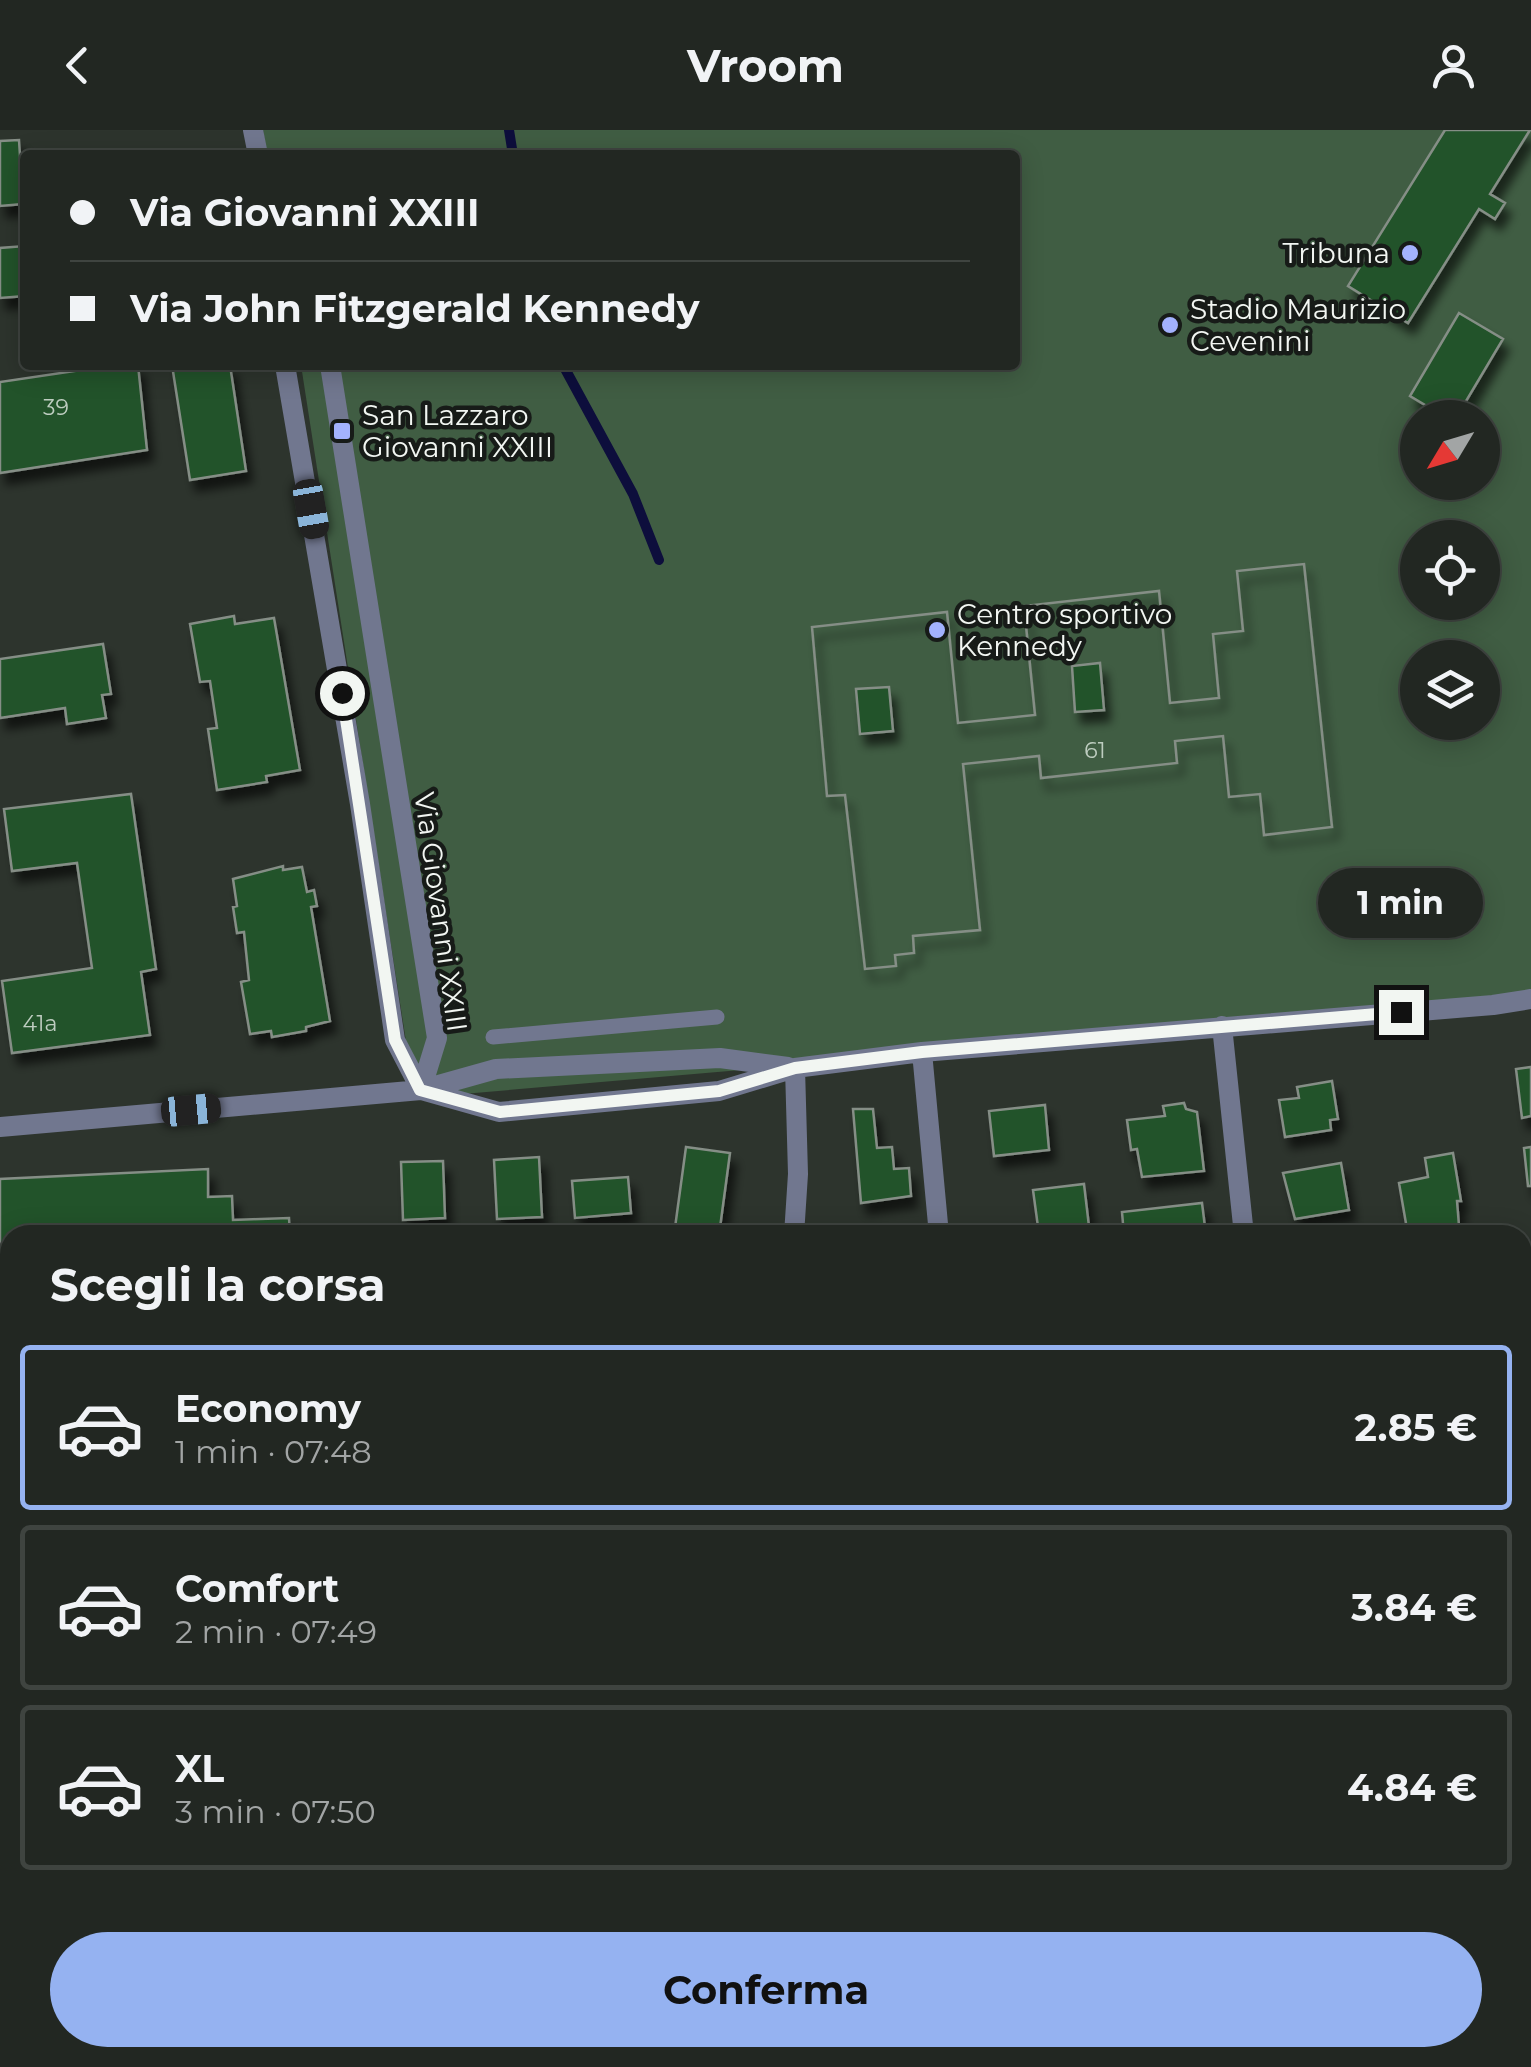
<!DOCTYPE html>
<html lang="it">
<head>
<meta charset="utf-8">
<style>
  :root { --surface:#222722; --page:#2e332f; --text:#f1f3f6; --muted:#a2a5a5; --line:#3f4440; --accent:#95b2f1 }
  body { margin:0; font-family:Montserrat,sans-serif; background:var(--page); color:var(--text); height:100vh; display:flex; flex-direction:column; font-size:38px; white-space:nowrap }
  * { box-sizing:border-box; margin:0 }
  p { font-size:32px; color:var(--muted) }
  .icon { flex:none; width:55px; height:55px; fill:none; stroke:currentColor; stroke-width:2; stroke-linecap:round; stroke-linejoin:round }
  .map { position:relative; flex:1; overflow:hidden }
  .details { position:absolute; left:0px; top:1095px; width:1532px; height:842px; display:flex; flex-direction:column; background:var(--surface); border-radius:30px 30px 0 0; box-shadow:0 5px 25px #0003,0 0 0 2px var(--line) }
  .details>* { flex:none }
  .guide { position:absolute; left:20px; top:20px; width:1000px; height:220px; border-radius:10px; box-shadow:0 5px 25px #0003,0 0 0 2px var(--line); display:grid; align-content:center; height:220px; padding:0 50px; background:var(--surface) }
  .needle { width:65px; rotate:232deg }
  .controls { position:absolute; left:1400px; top:270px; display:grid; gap:20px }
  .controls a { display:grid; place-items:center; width:100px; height:100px; border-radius:50%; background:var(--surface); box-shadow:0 5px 25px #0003,0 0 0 2px var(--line); font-size:50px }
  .end { position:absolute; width:45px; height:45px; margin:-22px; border:12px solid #f2f6f2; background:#111; box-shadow:0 0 0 5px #111 }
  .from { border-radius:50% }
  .bubble { position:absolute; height:70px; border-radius:35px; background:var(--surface); box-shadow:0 5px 25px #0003,0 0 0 2px var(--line); font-size:32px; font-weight:700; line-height:70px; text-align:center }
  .car { position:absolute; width:30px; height:60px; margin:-30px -15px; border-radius:12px; box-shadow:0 0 8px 2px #0007; background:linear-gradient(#222 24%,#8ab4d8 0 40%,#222 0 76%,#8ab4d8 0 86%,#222 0) }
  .guide b { display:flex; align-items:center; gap:35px; height:95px; font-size:38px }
  .guide b+b { border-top:2px solid var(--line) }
  .guide i { width:25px; height:25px; background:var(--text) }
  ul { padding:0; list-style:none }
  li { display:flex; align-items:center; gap:30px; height:165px; margin:0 20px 15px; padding:0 30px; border:5px solid var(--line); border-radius:10px }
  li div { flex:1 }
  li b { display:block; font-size:38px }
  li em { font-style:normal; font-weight:700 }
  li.selected { border-color:var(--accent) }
  li>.icon { width:90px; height:90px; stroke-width:1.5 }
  h2 { padding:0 50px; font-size:45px; line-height:120px }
  .cta { display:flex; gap:20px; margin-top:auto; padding:20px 50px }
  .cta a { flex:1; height:115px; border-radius:60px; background:var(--accent); color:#111; font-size:40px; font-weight:700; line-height:115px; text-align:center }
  header { display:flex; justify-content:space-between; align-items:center; height:130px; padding:0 50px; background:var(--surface); font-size:45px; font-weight:700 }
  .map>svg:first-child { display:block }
  .pitch { fill:#405d43; fill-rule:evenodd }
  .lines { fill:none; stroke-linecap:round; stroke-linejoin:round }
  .stream { stroke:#0d0e3c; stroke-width:10 }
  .building { fill:#215229; stroke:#858e86; stroke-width:2.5; fill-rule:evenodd; filter:url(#shadow) }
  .lane { stroke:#71778f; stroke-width:15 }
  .street { stroke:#71778f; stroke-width:20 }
  .route { stroke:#f2f6f2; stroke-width:12 }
  .poi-dot { fill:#a3b2fd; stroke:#171b18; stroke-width:4 }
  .labels { text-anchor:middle; stroke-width:9; stroke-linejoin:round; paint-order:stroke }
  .number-label { font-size:22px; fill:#becdc0 }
  .poi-label { font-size:28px; fill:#f2f6f2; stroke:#171b18; text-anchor:start }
  .street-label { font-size:28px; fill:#f2f6f2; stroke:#171b18 }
</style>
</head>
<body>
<header><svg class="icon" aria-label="back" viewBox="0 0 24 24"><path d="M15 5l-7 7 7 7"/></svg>Vroom<svg class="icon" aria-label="person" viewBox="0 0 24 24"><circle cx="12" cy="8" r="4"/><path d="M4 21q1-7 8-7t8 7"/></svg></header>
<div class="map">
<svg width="1531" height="1937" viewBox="0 0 1531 1937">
  <defs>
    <filter id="shadow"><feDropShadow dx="6" dy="11" stdDeviation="5" flood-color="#0009"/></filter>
  </defs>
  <rect width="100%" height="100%" fill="#2d342d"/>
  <!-- pitch -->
  <path class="pitch" d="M 263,0 L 1531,0 L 1531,872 L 463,964 L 410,937 L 301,235 L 1015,235 L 1015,25 L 267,25 ZM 1418,288 L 1482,288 L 1482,352 L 1418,352 ZM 1418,408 L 1482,408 L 1482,472 L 1418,472 ZM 1418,528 L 1482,528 L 1482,592 L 1418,592 Z"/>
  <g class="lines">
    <!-- stream -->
    <path class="stream" d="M 509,0 L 513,25
      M 563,235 L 633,364 L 659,430"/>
  </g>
  <!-- building -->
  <path class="building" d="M 1445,0 L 1530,0 L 1490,64 L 1505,73 L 1495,89 L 1479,79 L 1408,193 L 1348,156 Z
    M 19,10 L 23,74 L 0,76 L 0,11 Z
    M 25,116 L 25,166 L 0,168 L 0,118 Z
    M 1459,183 L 1503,209 L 1456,288 L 1447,288 L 1410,266 Z
    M 115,235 L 138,235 L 147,320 L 0,343 L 0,252 Z
    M 172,235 L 230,235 L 246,341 L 190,350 Z
    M 1304,434 L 1332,697 L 1264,705 L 1260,664 L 1229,667 L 1223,606 L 1175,611 L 1177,633 L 1041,648 L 1039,626 L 963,634 L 980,800 L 913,806 L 914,823 L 895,825 L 896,836 L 865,839 L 845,665 L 827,666 L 812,497 L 947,482 L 958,593 L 1035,585 L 1024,476 L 1159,461 L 1170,573 L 1219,568 L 1213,504 L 1243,501 L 1237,441 ZM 1100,533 L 1104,580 L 1075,582 L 1072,536 ZM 889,557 L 893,601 L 860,604 L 856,559 Z
    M 1304,434 L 1332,697 L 1264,705 L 1260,664 L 1229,667 L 1223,606 L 1175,611 L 1177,633 L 1041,648 L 1039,626 L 963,634 L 980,800 L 913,806 L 914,823 L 895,825 L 896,836 L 865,839 L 845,665 L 827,666 L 812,497 L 947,482 L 958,593 L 1035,585 L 1024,476 L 1159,461 L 1170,573 L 1219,568 L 1213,504 L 1243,501 L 1237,441 Z
    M 234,486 L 235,494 L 274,488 L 300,640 L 266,646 L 267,652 L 217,660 L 208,599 L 217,598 L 210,551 L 200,552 L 190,494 Z
    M 103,514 L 111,564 L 102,565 L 106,588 L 67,594 L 65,578 L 0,588 L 0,529 Z
    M 131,664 L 156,839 L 141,842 L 150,905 L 12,923 L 2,851 L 92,838 L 77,733 L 12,741 L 4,679 Z
    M 283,736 L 283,740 L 302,737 L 307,762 L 314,760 L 317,776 L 311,777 L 330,891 L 306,897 L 306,901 L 272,907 L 271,901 L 250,904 L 241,852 L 249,850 L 244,802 L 237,803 L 233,777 L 237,776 L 233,749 Z
    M 1531,937 L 1531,986 L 1522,988 L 1516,939 Z
    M 1332,951 L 1338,989 L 1330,990 L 1331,1000 L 1285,1007 L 1279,970 L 1299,968 L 1297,957 Z
    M 1184,973 L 1186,979 L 1197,982 L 1204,1041 L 1142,1047 L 1137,1019 L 1131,1020 L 1127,990 L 1165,986 L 1163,976 Z
    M 1045,975 L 1049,1020 L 994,1026 L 989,981 Z
    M 853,979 L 873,979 L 877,1018 L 892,1017 L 894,1039 L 909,1038 L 911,1066 L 861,1073 Z
    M 686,1017 L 730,1023 L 719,1105 L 674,1105 Z
    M 1531,1017 L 1531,1056 L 1528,1056 L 1524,1018 Z
    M 1453,1023 L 1461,1071 L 1457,1071 L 1459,1096 L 1444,1098 L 1446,1105 L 1408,1105 L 1399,1053 L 1428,1047 L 1425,1028 Z
    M 539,1027 L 542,1087 L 497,1089 L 494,1030 Z
    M 443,1031 L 445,1088 L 403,1090 L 401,1032 Z
    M 1341,1033 L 1349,1080 L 1295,1089 L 1283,1043 Z
    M 208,1039 L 208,1067 L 232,1066 L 233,1090 L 289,1088 L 290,1105 L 10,1105 L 10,1155 L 0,1155 L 0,1049 Z
    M 628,1047 L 631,1083 L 575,1088 L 572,1051 Z
    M 1084,1054 L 1090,1105 L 1028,1105 L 1039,1104 L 1033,1060 Z
    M 1202,1073 L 1206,1105 L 1124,1105 L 1122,1082 Z
    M 1531,1204 L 1531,1252 L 1522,1253 L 1522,1205 Z
    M 1522,1638 L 1530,1682 L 1522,1683 Z
    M 1531,1921 L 1531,1937 L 1496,1937 L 1496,1928 L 1522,1928 L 1522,1922 Z
    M 204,1928 L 319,1928 L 319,1937 L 204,1937 Z
    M 501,1928 L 559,1928 L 559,1937 L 501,1937 Z
    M 615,1928 L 663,1928 L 664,1937 L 615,1937 Z
    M 768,1928 L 817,1928 L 818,1937 L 769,1937 Z
    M 1066,1928 L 1117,1928 L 1119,1937 L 1067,1937 Z
    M 1198,1928 L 1288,1928 L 1289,1937 L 1199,1937 Z
    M 1366,1928 L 1446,1928 L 1447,1937 L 1367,1937 Z"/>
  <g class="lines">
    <!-- lane -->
    <path class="lane" d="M 493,907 L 717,887"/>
    <!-- street -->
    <path class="street" d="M 253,0 L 258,25
      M 285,235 L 360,674 L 395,910 L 421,960
      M 330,235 L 437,908 L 421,960
      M 1222,896 L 1244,1105
      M 922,922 L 939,1105
      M 421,960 L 499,982 L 719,961 L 795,938 L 922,922 L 1493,875 L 1531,869
      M 0,997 L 421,960 L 496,939 L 720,928 L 788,937
      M 794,1105 L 798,1044 L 795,938
      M 1522,1326 L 1531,1325
      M 0,1484 L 10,1484
      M 1522,1582 L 1531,1581
      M 715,1928 L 715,1937
      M 1023,1928 L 1024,1937
      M 1329,1928 L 1330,1937
      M 439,1937 L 439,1928"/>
  </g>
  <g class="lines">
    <!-- route -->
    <path class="route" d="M 342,563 L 395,910 L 420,960 L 500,982 L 719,961 L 795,938 L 922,922 L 1401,882"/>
  </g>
  <!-- markers -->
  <g class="poi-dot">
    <circle cx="1410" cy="123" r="10"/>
    <circle cx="1170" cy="195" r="10"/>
    <rect x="332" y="291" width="20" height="20" rx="5"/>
    <circle cx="937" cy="500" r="10"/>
  </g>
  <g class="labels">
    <!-- number labels -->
    <g class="number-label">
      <text x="56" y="285">39</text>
      <text x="1095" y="628">61</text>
      <text x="40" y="901">41a</text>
    </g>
    <!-- poi labels -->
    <g class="poi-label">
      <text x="1390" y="133" text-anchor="end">Tribuna</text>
      <text x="1190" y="189">Stadio Maurizio<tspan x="1190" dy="32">Cevenini</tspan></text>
      <text x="362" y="295">San Lazzaro<tspan x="362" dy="32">Giovanni XXIII</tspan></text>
      <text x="957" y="494">Centro sportivo<tspan x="957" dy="32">Kennedy</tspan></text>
    </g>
    <!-- street labels -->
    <g class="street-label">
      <text transform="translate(441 782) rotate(82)" y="10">Via Giovanni XXIII</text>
    </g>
  </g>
</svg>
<div class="controls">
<a><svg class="needle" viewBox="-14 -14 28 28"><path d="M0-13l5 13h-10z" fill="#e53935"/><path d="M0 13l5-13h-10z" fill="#a2a5a5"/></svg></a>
<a><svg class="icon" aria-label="locate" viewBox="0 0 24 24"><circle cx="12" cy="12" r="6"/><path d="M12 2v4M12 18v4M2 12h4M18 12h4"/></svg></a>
<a><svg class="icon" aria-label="layers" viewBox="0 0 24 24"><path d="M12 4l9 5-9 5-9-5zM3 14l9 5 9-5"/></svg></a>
</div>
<i class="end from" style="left:342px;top:563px"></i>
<i class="end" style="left:1401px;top:882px"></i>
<div class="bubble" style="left:1318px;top:738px;width:165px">1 min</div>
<i class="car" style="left:311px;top:379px;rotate:170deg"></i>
<i class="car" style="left:191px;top:980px;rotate:85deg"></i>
<div class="guide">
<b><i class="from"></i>Via Giovanni XXIII</b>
<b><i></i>Via John Fitzgerald Kennedy</b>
</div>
<section class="details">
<h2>Scegli la corsa</h2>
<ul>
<li class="selected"><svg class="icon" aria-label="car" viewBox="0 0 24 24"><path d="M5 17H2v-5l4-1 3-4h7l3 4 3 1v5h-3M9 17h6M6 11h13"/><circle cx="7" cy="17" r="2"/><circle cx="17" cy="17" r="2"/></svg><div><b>Economy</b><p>1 min · 07:48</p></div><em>2.85 €</em></li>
<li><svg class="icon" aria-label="car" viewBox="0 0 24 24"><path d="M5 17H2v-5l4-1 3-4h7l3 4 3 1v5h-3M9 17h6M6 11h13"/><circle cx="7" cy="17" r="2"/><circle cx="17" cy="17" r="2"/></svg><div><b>Comfort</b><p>2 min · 07:49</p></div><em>3.84 €</em></li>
<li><svg class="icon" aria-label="car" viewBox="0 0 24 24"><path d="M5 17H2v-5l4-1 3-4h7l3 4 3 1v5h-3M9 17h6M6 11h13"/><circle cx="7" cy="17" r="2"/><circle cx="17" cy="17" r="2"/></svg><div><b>XL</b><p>3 min · 07:50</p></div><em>4.84 €</em></li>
</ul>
<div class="cta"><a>Conferma</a></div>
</section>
</div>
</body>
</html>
